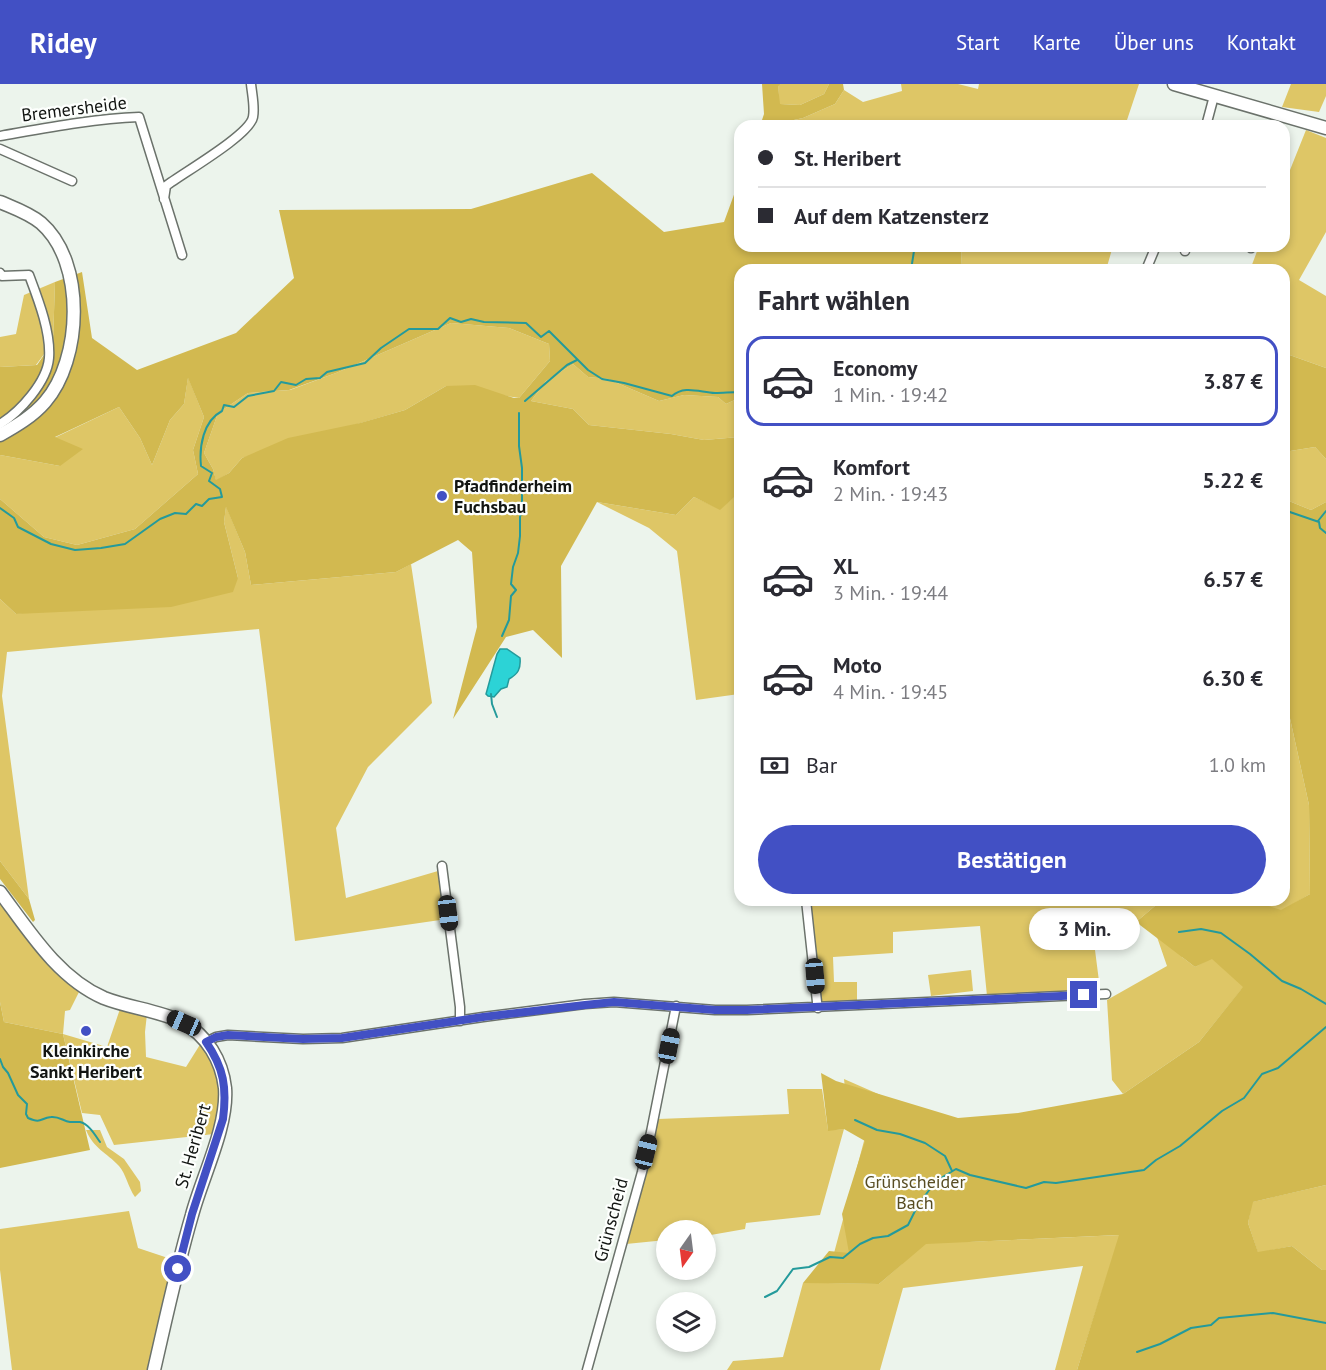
<!DOCTYPE html>
<html lang="de">
<head>
<meta charset="utf-8">
<style>
  :root { --surface:#fff; --page:#f7f7f7; --text:#2b2b33; --muted:#7c7c81; --line:#e1e1e2; --accent:#4250c4 }
  body { margin:0; font-family:"PT Sans",sans-serif; background:var(--page); color:var(--text); height:100vh; display:flex; flex-direction:column; font-size:22px; white-space:nowrap }
  * { box-sizing:border-box; margin:0 }
  p { font-size:20px; color:var(--muted) }
  .icon { flex:none; width:33px; height:33px; fill:none; stroke:currentColor; stroke-width:2; stroke-linecap:round; stroke-linejoin:round }
  .map { position:relative; flex:1; overflow:hidden }
  .side { position:absolute; left:734px; top:180px; width:556px; height:642px; display:flex; flex-direction:column; background:var(--surface); border-radius:18px; box-shadow:0 3px 9px #0003 }
  .side>* { flex:none }
  .banner { position:absolute; left:734px; top:36px; width:556px; height:132px; border-radius:18px; box-shadow:0 3px 9px #0003; display:grid; align-content:center; height:132px; padding:0 24px; background:var(--surface) }
  .needle { width:39px; rotate:194deg }
  .tools { position:absolute; left:656px; top:1136px; display:grid; gap:12px }
  .tools a { display:grid; place-items:center; width:60px; height:60px; border-radius:50%; background:var(--surface); box-shadow:0 3px 9px #0003; font-size:30px }
  .end { position:absolute; width:27px; height:27px; margin:-14px; border:8px solid #4250c4; background:#fff; box-shadow:0 0 0 3px #fff }
  .from { border-radius:50% }
  .bubble { position:absolute; height:42px; border-radius:21px; background:var(--surface); box-shadow:0 3px 9px #0003; font-size:20px; font-weight:600; line-height:42px; text-align:center }
  .car { position:absolute; width:18px; height:36px; margin:-18px -9px; border-radius:8px; box-shadow:0 0 4px 2px #0007; background:linear-gradient(#222 24%,#8ab4d8 0 40%,#222 0 76%,#8ab4d8 0 86%,#222 0) }
  .banner b { display:flex; align-items:center; gap:21px; height:57px; font-size:22px }
  .banner b+b { border-top:2px solid var(--line) }
  .banner i { width:15px; height:15px; background:var(--text) }
  ul { padding:0; list-style:none }
  li { display:flex; align-items:center; gap:18px; height:90px; margin:0 12px 9px; padding:0 12px; border:3px solid transparent; border-radius:18px }
  li div { flex:1 }
  li b { display:block; font-size:22px }
  li em { font-style:normal; font-weight:600 }
  li.on { border-color:var(--accent) }
  li>.icon { width:54px; height:54px; stroke-width:1.5 }
  h2 { padding:0 24px; font-size:27px; line-height:72px }
  .pay { display:flex; align-items:center; gap:15px; height:66px; padding:0 24px; font-size:22px }
  .pay p { margin-inline-start:auto }
  .cta { display:flex; gap:12px; margin-top:auto; padding:12px 24px }
  .cta a { flex:1; height:69px; border-radius:36px; background:var(--accent); color:#fff; font-size:24px; font-weight:600; line-height:69px; text-align:center }
  header { display:flex; align-items:center; gap:36px; box-sizing:border-box; height:84px; padding:0 30px; background:var(--accent); color:#fff }
  header strong { font-size:28px }
  nav { display:flex; gap:33px; margin-inline-start:auto; font-size:21px }
  .map>svg:first-child { display:block }
  .green { fill:#dec666; fill-rule:evenodd }
  .forest { fill:#d2b950; fill-rule:evenodd }
  .water { fill:#2cd3d6; stroke:#249a9b; stroke-width:1.5 }
  .lines { fill:none; stroke-linecap:round; stroke-linejoin:round }
  .stream { stroke:#249a9b; stroke-width:2 }
  .street-casing { stroke:#6b726b; stroke-width:11 }
  .secondary-casing { stroke:#6b726b; stroke-width:15 }
  .street { stroke:#fff; stroke-width:8 }
  .secondary { stroke:#fff; stroke-width:12 }
  .route { stroke:#4250c4; stroke-width:8 }
  .poi-dot { fill:#4250c4; stroke:#fdfffd; stroke-width:2 }
  .labels { text-anchor:middle; stroke-width:4.5; stroke-linejoin:round; paint-order:stroke }
  .street-label { font-size:18px; fill:#121512; stroke:#fdfffd }
  .poi-label { font-size:18px; font-weight:bold; fill:#121512; stroke:#fdfffd; text-anchor:start }
  .park-label { font-size:18px; fill:#584d22; stroke:#fdfffd }
</style>
</head>
<body>
<header>
<strong>Ridey</strong>
<nav><a>Start</a><a>Karte</a><a>Über uns</a><a>Kontakt</a></nav>
</header>
<div class="map">
<svg width="1326" height="1286" viewBox="0 0 1326 1286">
  <rect width="100%" height="100%" fill="#ecf4ec"/>
  <!-- green -->
  <path class="green" d="M 781,0 L 829,0 L 824,10 L 800,21 L 779,20 L 778,1 Z
    M 901,0 L 958,0 L 978,5 L 979,0 L 1139,0 L 1125,42 L 944,42 L 942,39 L 893,39 L 882,42 L 779,42 L 780,39 L 803,34 L 835,20 L 844,6 L 863,18 L 902,7 Z
    M 1291,0 L 1326,0 L 1326,12 L 1319,28 L 1282,23 Z
    M 1306,46 L 1326,54 L 1326,148 L 1299,196 L 1326,212 L 1326,284 L 1284,269 L 1284,186 L 1250,186 L 1259,162 L 1284,162 L 1284,101 Z
    M 961,162 L 1113,162 L 1106,186 L 962,186 Z
    M 55,198 L 53,258 L 36,281 L 0,283 L 0,253 L 16,250 L 24,211 Z
    M 451,239 L 509,244 L 549,260 L 550,277 L 519,314 L 446,302 L 405,326 L 242,374 L 229,389 L 216,397 L 213,385 L 204,369 L 218,329 L 248,309 L 290,306 L 336,289 Z
    M 573,280 L 588,293 L 608,295 L 659,317 L 684,311 L 718,313 L 726,320 L 739,314 L 739,353 L 704,356 L 671,350 L 589,341 L 573,325 L 531,317 L 546,297 Z
    M 188,293 L 204,333 L 193,366 L 198,390 L 135,445 L 77,461 L 44,453 L 0,415 L 0,371 L 60,382 L 54,354 L 119,323 L 140,354 L 152,381 L 170,336 L 184,320 Z
    M 1315,363 L 1326,375 L 1326,418 L 1311,426 L 1284,415 L 1284,368 Z
    M 739,409 L 739,610 L 696,616 L 677,467 L 649,444 L 597,418 L 676,431 L 694,413 L 720,425 Z
    M 226,422 L 245,468 L 251,501 L 396,488 L 411,480 L 432,619 L 368,683 L 336,744 L 346,814 L 438,787 L 442,797 L 447,835 L 295,857 L 266,600 L 259,545 L 7,568 L 2,612 L 29,815 L 0,777 L 0,515 L 16,530 L 238,494 L 224,438 Z
    M 1284,607 L 1309,721 L 1310,810 L 1283,826 C 1296,846 1309,865 1326,883 L 1326,970 L 1299,988 L 1215,1055 L 1192,1066 L 1160,1090 L 1137,1102 L 1067,1111 L 974,1127 L 966,1158 L 1120,1151 L 1077,1286 L 1055,1286 L 1083,1182 L 903,1204 L 880,1286 L 727,1286 L 733,1277 L 783,1273 L 803,1199 L 826,1199 L 868,1042 L 849,1043 L 844,995 L 885,1013 L 930,1041 L 963,1064 L 1044,1083 L 1106,1080 L 1138,1070 L 1160,1057 L 1238,992 L 1291,961 L 1256,915 L 1249,920 L 1241,906 L 1199,958 L 1123,1010 L 1112,996 L 1107,916 L 1167,882 L 1157,853 L 1156,825 L 1190,823 L 1226,816 L 1238,816 L 1253,819 L 1255,826 L 1269,823 L 1253,816 L 1284,816 ZM 1198,867 C 1220,870 1224,875 1234,894 L 1212,874 L 1195,883 L 1182,873 ZM 902,1180 L 879,1200 L 827,1199 L 901,1180 Z
    M 0,814 L 80,906 L 70,926 L 65,927 L 63,950 L 107,963 L 120,925 L 147,930 L 145,948 L 146,973 L 186,983 L 201,959 C 222,996 222,1009 214,1050 L 114,1061 L 100,1031 L 82,1029 L 63,950 L 4,938 L 0,918 Z
    M 810,816 L 1162,816 L 1136,838 L 1095,866 L 1100,905 L 987,912 L 980,842 L 893,848 L 893,869 L 833,873 L 834,898 L 857,898 L 857,919 L 821,921 Z
    M 971,886 L 973,907 L 931,912 L 928,891 Z
    M 787,1005 L 822,1005 L 828,1046 L 844,1045 L 820,1131 L 746,1139 L 745,1145 L 705,1152 L 705,1146 L 666,1146 L 666,1156 L 626,1160 L 658,1035 L 789,1030 Z
    M 86,1046 L 100,1046 L 107,1063 L 124,1075 L 140,1098 L 141,1107 L 135,1113 C 128,1103 126,1090 119,1082 C 106,1068 94,1065 86,1046 Z
    M 1326,1101 L 1326,1186 L 1322,1186 L 1292,1162 L 1258,1169 L 1248,1139 L 1252,1118 Z
    M 129,1127 L 138,1164 L 174,1176 L 149,1286 L 12,1286 L 0,1186 L 0,1145 Z"/>
  <!-- forest -->
  <path class="forest" d="M 762,0 L 781,0 L 778,2 L 780,20 L 800,21 L 824,10 L 829,0 L 843,0 L 844,6 L 835,20 L 803,34 L 780,39 L 779,42 L 760,42 L 764,30 Z
    M 592,89 L 664,148 L 724,138 L 739,97 L 740,162 L 961,162 L 962,186 L 740,186 L 739,314 L 726,320 L 718,313 L 684,311 L 659,317 L 608,295 L 588,293 L 573,280 L 546,297 L 531,317 L 573,325 L 589,341 L 671,350 L 704,356 L 739,353 L 739,409 L 720,426 L 694,413 L 676,431 L 597,418 L 561,482 L 562,574 L 533,546 L 506,553 L 453,635 L 477,543 L 472,468 L 458,456 L 396,488 L 251,501 L 245,468 L 226,423 L 224,438 L 238,494 L 233,508 L 171,523 L 16,530 L 0,515 L 0,415 L 44,453 L 77,461 L 135,445 L 198,390 L 193,366 L 204,333 L 188,294 L 184,320 L 170,336 L 152,381 L 140,354 L 119,323 L 55,353 L 83,365 L 60,382 L 0,371 L 0,283 L 37,281 L 53,258 L 55,198 L 82,188 L 92,254 L 137,286 L 236,249 L 294,194 L 279,126 L 471,125 ZM 451,239 L 509,244 L 549,260 L 550,277 L 519,314 L 514,314 L 475,301 L 446,302 L 405,326 L 360,339 L 288,354 L 242,374 L 229,389 L 216,396 L 213,385 L 204,369 L 218,329 L 248,309 L 289,306 L 336,289 Z
    M 1284,269 L 1326,284 L 1326,375 L 1315,363 L 1284,368 Z
    M 1284,415 L 1311,426 L 1326,418 L 1326,1101 L 1253,1118 L 1248,1139 L 1258,1168 L 1292,1162 L 1322,1186 L 1326,1186 L 1326,1286 L 1077,1286 L 1119,1151 L 926,1160 L 879,1200 L 803,1199 L 829,1167 L 849,1169 L 842,1130 L 865,1057 L 844,1045 L 828,1047 L 821,989 L 836,997 L 958,1034 L 1018,1029 L 1123,1010 L 1199,958 L 1243,903 L 1212,875 L 1195,883 L 1136,838 L 1162,816 L 1250,816 L 1281,826 L 1310,810 L 1309,721 L 1284,607 Z
    M 0,777 L 29,815 L 35,836 L 33,838 L 0,795 Z
    M 0,918 L 4,938 L 63,950 L 90,1066 L 0,1084 Z"/>
  <!-- water -->
  <path class="water" d="M 500,565 L 507,565 L 520,574 C 521,585 518,590 509,595 L 507,603 L 501,605 L 494,613 L 488,612 L 486,610 L 497,570 Z"/>
  <g class="lines">
    <!-- stream -->
    <path class="stream" d="M 911,186 L 914,167 L 918,162
      M 525,317 L 567,281 L 577,276
      M 0,424 L 14,434 L 18,443 L 51,460 L 75,466 L 101,464 L 125,460 L 160,435 L 175,429 L 186,430 L 196,420 L 202,422 L 209,415 L 222,413 L 220,405 L 209,397 L 212,389 L 201,382 C 199,363 203,337 222,327 L 224,321 L 234,323 L 248,312 L 274,307 L 281,298 L 296,301 L 306,295 L 320,294 L 327,288 L 365,279 L 381,264 L 409,245 L 438,245 L 450,234 L 461,238 L 471,235 L 484,238 L 526,239 L 541,253 L 549,247 L 588,286 L 602,295 L 624,299 L 672,312 C 684,301 699,308 715,309 C 723,309 731,308 740,308
      M 1284,426 L 1319,438 L 1320,444 L 1326,449
      M 1318,437 L 1326,427
      M 502,552 L 509,536 L 511,512 L 516,506 L 511,500 L 513,483 L 518,469 L 520,452 L 520,433 L 522,425 L 522,384 L 519,362 L 519,329
      M 491,610 L 492,620 L 497,633
      M 1179,848 L 1201,845 L 1221,849 L 1250,870 L 1282,897 L 1301,905 L 1326,920
      M 0,975 L 3,983 L 8,989 L 18,1011 L 27,1020 L 26,1030 L 28,1034 C 42,1040 40,1034 51,1033 C 59,1032 63,1037 70,1038 C 73,1038 77,1038 80,1038 C 89,1040 95,1051 100,1058
      M 855,1036 L 877,1046 L 900,1050 L 925,1059 L 945,1072 L 952,1087
      M 765,1213 L 777,1207 L 793,1185 L 809,1183 L 830,1173 L 843,1174 L 860,1160 L 873,1154 L 888,1152 L 908,1141 L 918,1121 L 936,1097 L 956,1085 L 970,1091 L 1026,1104 L 1044,1098 L 1056,1099 L 1144,1086 L 1156,1076 L 1180,1062 L 1222,1027 L 1244,1014 L 1262,990 L 1278,984 L 1326,943
      M 1137,1268 L 1160,1260 L 1191,1244 L 1211,1241 L 1219,1234 L 1273,1229 L 1326,1239"/>
    <!-- street casing -->
    <g class="street-casing">
      <path id="street" d="M 1206,42 L 1214,12
        M 0,52 C 46,44 92,35 139,33 L 182,171
        M 0,65 L 72,97
        M 164,115 L 166,102 C 183,89 250,51 253,33 C 255,23 252,10 251,0
        M 1249,162 L 1251,164
        M 1185,167 L 1185,162
        M 1146,186 L 1156,162
        M 0,189 L 2,192 L 29,191 C 38,215 51,248 49,274 C 47,298 20,328 0,340
        M 442,782 L 460,923 L 460,937
        M 806,816 L 817,918 L 818,924
        M 206,958 L 216,953 L 228,951 L 303,955 L 342,954 L 483,933 L 585,920 L 614,918 L 715,926 L 747,926 L 1106,910
        M 587,1286 L 642,1088 L 651,1048 L 676,922"/>
    </g>
    <!-- secondary casing -->
    <g class="secondary-casing">
      <path id="secondary" d="M 1174,0 L 1326,44
        M 0,118 C 14,124 29,129 41,139 C 86,178 82,276 45,318 C 33,332 16,342 0,351
        M 0,808 C 29,847 58,894 104,914 C 129,924 158,926 182,938 C 207,951 222,977 225,1004 C 228,1043 202,1093 192,1131 C 177,1182 166,1234 154,1286"/>
    </g>
    <!-- street -->
    <use href="#street" class="street"/>
    <!-- secondary -->
    <use href="#secondary" class="secondary"/>
  </g>
  <g class="lines">
    <!-- route -->
    <path class="route" d="M 178,1185 L 192,1130 L 223,1035 C 227,1004 224,984 206,958 L 216,953 L 228,951 L 303,955 L 342,954 L 483,933 L 585,921 L 614,918 L 715,926 L 747,926 L 1084,911"/>
  </g>
  <!-- markers -->
  <g class="poi-dot">
    <circle cx="442" cy="412" r="6"/>
    <circle cx="86" cy="947" r="6"/>
  </g>
  <g class="labels">
    <!-- street labels -->
    <g class="street-label">
      <text transform="translate(74 25) rotate(-7)" y="6">Bremersheide</text>
      <text transform="translate(193 1062) rotate(-74)" y="6">St. Heribert</text>
      <text transform="translate(611 1136) rotate(-75)" y="6">Grünscheid</text>
    </g>
    <!-- poi labels -->
    <g class="poi-label">
      <text x="454" y="408">Pfadfinderheim<tspan x="454" dy="21">Fuchsbau</tspan></text>
      <text x="86" y="973" text-anchor="middle">Kleinkirche<tspan x="86" dy="21">Sankt Heribert</tspan></text>
    </g>
    <!-- park labels -->
    <g class="park-label">
      <text x="915" y="1104">Grünscheider<tspan x="915" dy="21">Bach</tspan></text>
    </g>
  </g>
</svg>
<div class="tools">
<a><svg class="needle" viewBox="-14 -14 28 28"><path d="M0-13l5 13h-10z" fill="#e53935"/><path d="M0 13l5-13h-10z" fill="#7c7c81"/></svg></a>
<a><svg class="icon" aria-label="layers" viewBox="0 0 24 24"><path d="M12 4l9 5-9 5-9-5zM3 14l9 5 9-5"/></svg></a>
</div>
<i class="end from" style="left:178px;top:1185px"></i>
<i class="end" style="left:1084px;top:911px"></i>
<div class="bubble" style="left:1029px;top:824px;width:111px">3 Min.</div>
<i class="car" style="left:448px;top:829px;rotate:173deg"></i>
<i class="car" style="left:815px;top:892px;rotate:175deg"></i>
<i class="car" style="left:184px;top:939px;rotate:294deg"></i>
<i class="car" style="left:669px;top:962px;rotate:11deg"></i>
<i class="car" style="left:646px;top:1068px;rotate:14deg"></i>
<div class="banner">
<b><i class="from"></i>St. Heribert</b>
<b><i></i>Auf dem Katzensterz</b>
</div>
<section class="side">
<h2>Fahrt wählen</h2>
<ul>
<li class="on"><svg class="icon" aria-label="car" viewBox="0 0 24 24"><path d="M5 17H2v-5l4-1 3-4h7l3 4 3 1v5h-3M9 17h6M6 11h13"/><circle cx="7" cy="17" r="2"/><circle cx="17" cy="17" r="2"/></svg><div><b>Economy</b><p>1 Min. · 19:42</p></div><em>3.87 €</em></li>
<li><svg class="icon" aria-label="car" viewBox="0 0 24 24"><path d="M5 17H2v-5l4-1 3-4h7l3 4 3 1v5h-3M9 17h6M6 11h13"/><circle cx="7" cy="17" r="2"/><circle cx="17" cy="17" r="2"/></svg><div><b>Komfort</b><p>2 Min. · 19:43</p></div><em>5.22 €</em></li>
<li><svg class="icon" aria-label="car" viewBox="0 0 24 24"><path d="M5 17H2v-5l4-1 3-4h7l3 4 3 1v5h-3M9 17h6M6 11h13"/><circle cx="7" cy="17" r="2"/><circle cx="17" cy="17" r="2"/></svg><div><b>XL</b><p>3 Min. · 19:44</p></div><em>6.57 €</em></li>
<li><svg class="icon" aria-label="car" viewBox="0 0 24 24"><path d="M5 17H2v-5l4-1 3-4h7l3 4 3 1v5h-3M9 17h6M6 11h13"/><circle cx="7" cy="17" r="2"/><circle cx="17" cy="17" r="2"/></svg><div><b>Moto</b><p>4 Min. · 19:45</p></div><em>6.30 €</em></li>
</ul>
<div class="pay"><svg class="icon" aria-label="cash" viewBox="0 0 24 24"><path d="M3 7h18v10H3z"/><circle cx="12" cy="12" r="2"/></svg>Bar<p>1.0 km</p></div>
<div class="cta"><a>Bestätigen</a></div>
</section>
</div>
</body>
</html>
